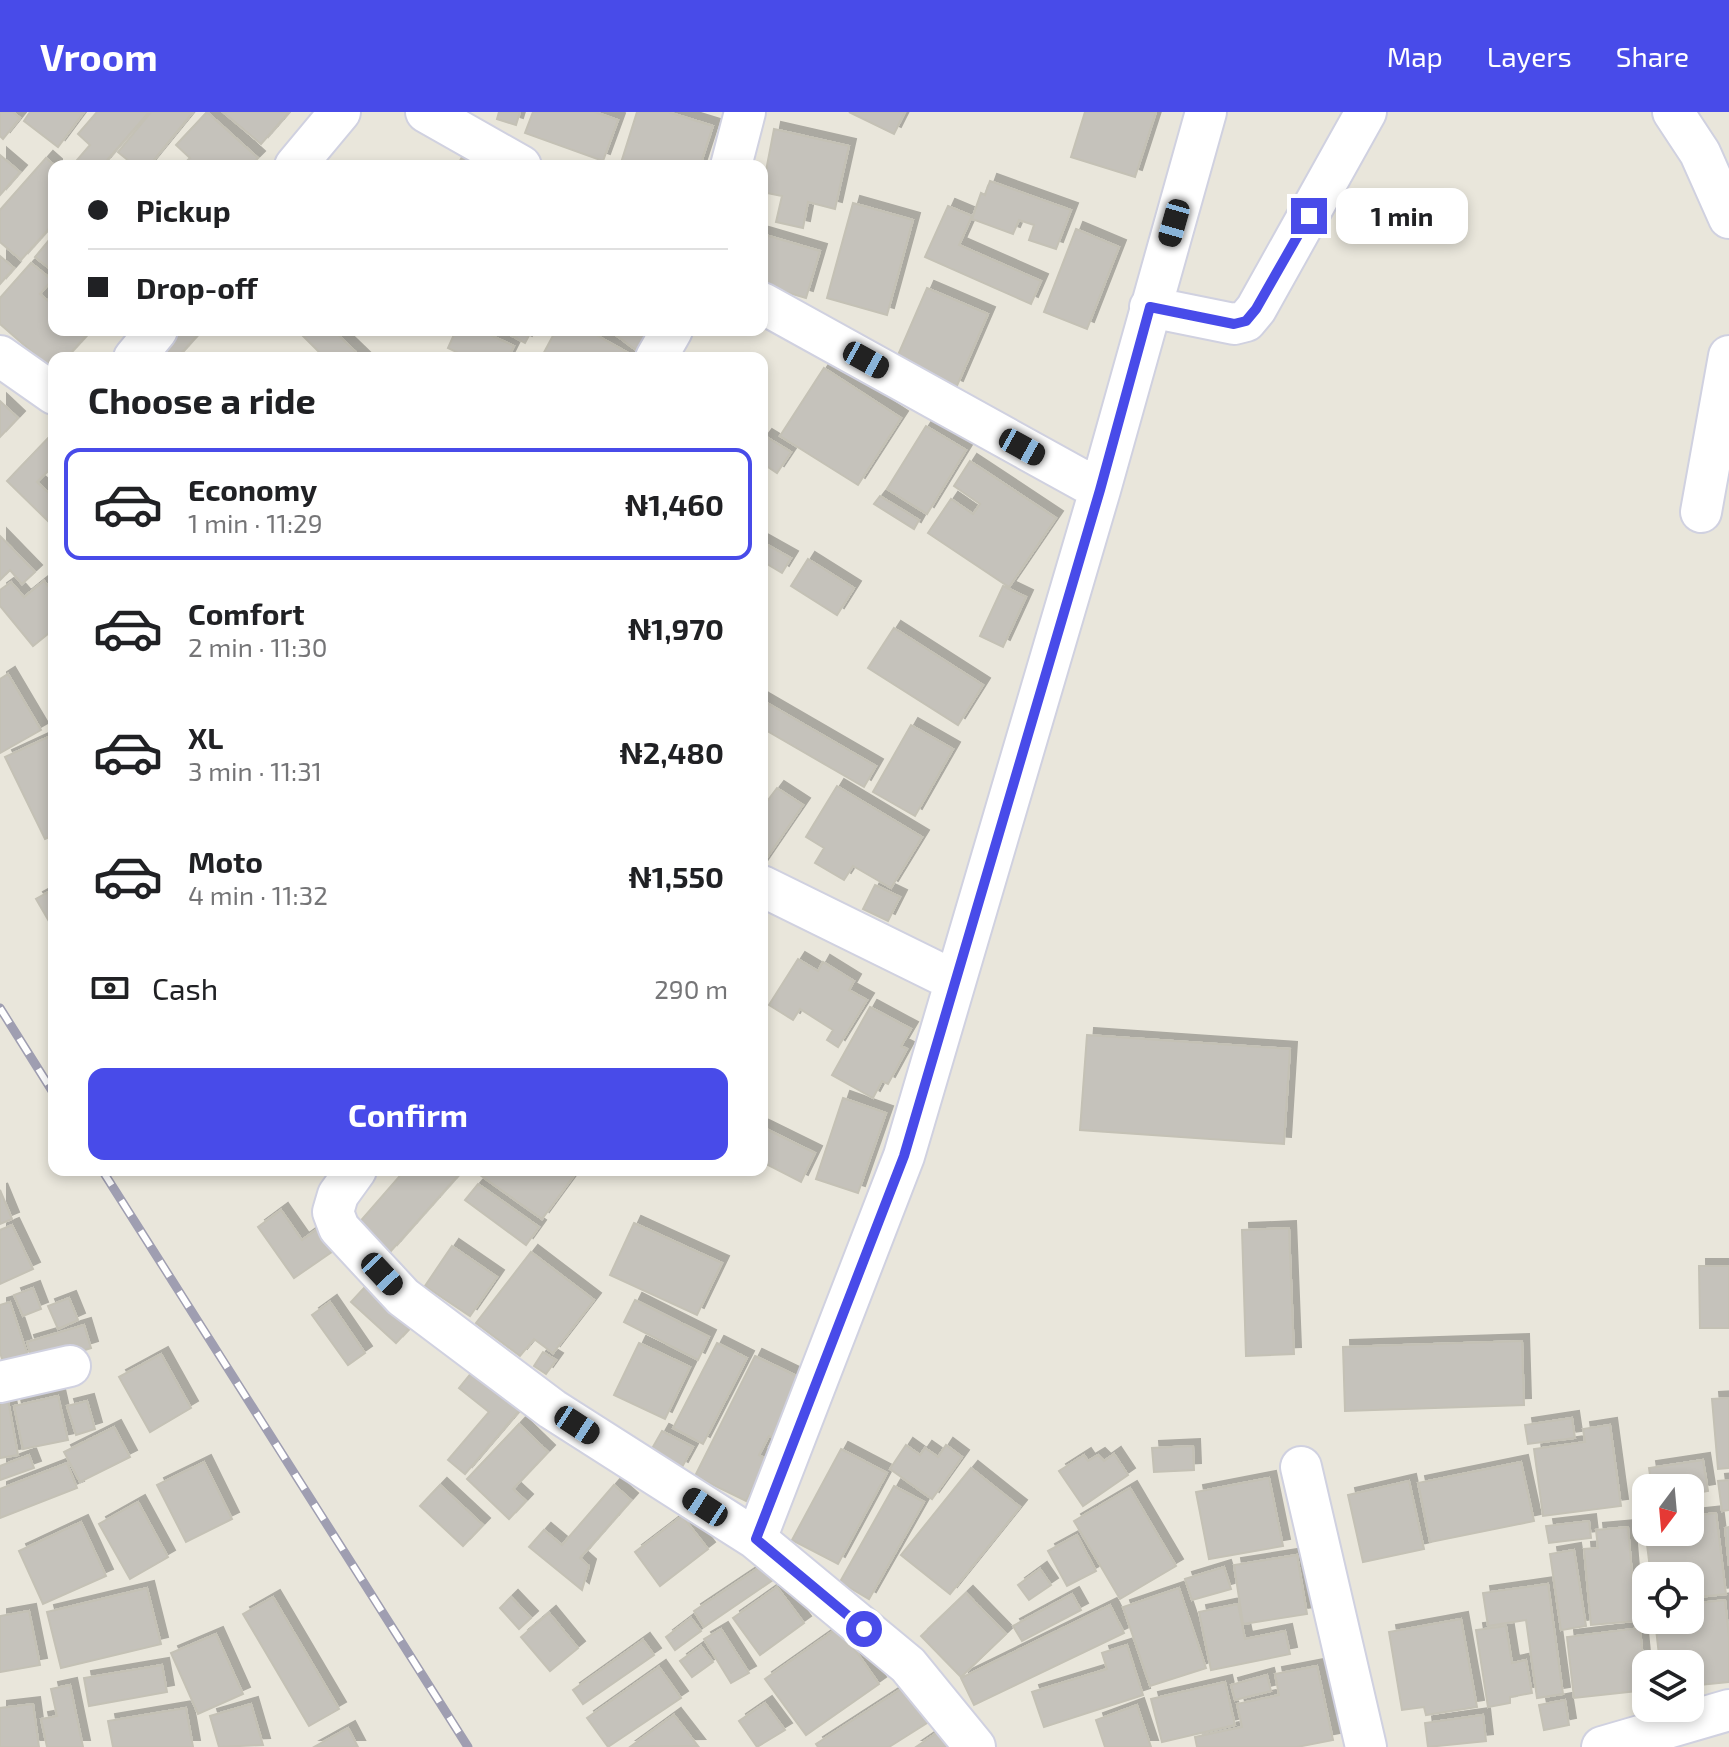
<!DOCTYPE html>
<html lang="en">
<head>
<meta charset="utf-8">
<style>
  :root { --surface:#fff; --page:#f6f6f6; --text:#202124; --muted:#757577; --line:#e0e0e0; --accent:#484be9 }
  body { margin:0; font-family:"Exo 2",sans-serif; background:var(--page); color:var(--text); height:100vh; display:flex; flex-direction:column; font-size:30px; white-space:nowrap }
  * { box-sizing:border-box; margin:0 }
  p { font-size:26px; color:var(--muted) }
  .icon { flex:none; width:44px; height:44px; fill:none; stroke:currentColor; stroke-width:2; stroke-linecap:round; stroke-linejoin:round }
  .map { position:relative; flex:1; overflow:hidden }
  .details { position:absolute; left:48px; top:240px; width:720px; height:824px; display:flex; flex-direction:column; background:var(--surface); border-radius:16px; box-shadow:0 4px 12px #0003 }
  .details>* { flex:none }
  .hud { position:absolute; left:48px; top:48px; width:720px; height:176px; border-radius:16px; box-shadow:0 4px 12px #0003; display:grid; align-content:center; height:176px; padding:0 40px; background:var(--surface) }
  .needle { width:52px; rotate:196deg }
  .buttons { position:absolute; left:1632px; top:1362px; display:grid; gap:16px }
  .buttons a { display:grid; place-items:center; width:72px; height:72px; border-radius:16px; background:var(--surface); box-shadow:0 4px 12px #0003; font-size:40px }
  .end { position:absolute; width:36px; height:36px; margin:-18px; border:10px solid #484be9; background:#fff; box-shadow:0 0 0 4px #fff }
  .from { border-radius:50% }
  .bubble { position:absolute; height:56px; border-radius:16px; background:var(--surface); box-shadow:0 4px 12px #0003; font-size:26px; font-weight:700; line-height:56px; text-align:center }
  .car { position:absolute; width:24px; height:48px; margin:-24px -12px; border-radius:10px; box-shadow:0 0 6px 2px #0007; background:linear-gradient(#222 24%,#8ab4d8 0 40%,#222 0 76%,#8ab4d8 0 86%,#222 0) }
  .hud b { display:flex; align-items:center; gap:28px; height:76px; font-size:30px }
  .hud b+b { border-top:2px solid var(--line) }
  .hud i { width:20px; height:20px; background:var(--text) }
  ul { padding:0; list-style:none }
  li { display:flex; align-items:center; gap:24px; height:112px; margin:0 16px 12px; padding:0 24px; border:4px solid transparent; border-radius:16px }
  li div { flex:1 }
  li b { display:block; font-size:30px }
  li em { font-style:normal; font-weight:700 }
  li.on { border-color:var(--accent) }
  li>.icon { width:72px; height:72px; stroke-width:1.5 }
  h2 { padding:0 40px; font-size:36px; line-height:96px }
  .pay { display:flex; align-items:center; gap:20px; height:88px; padding:0 40px; font-size:30px }
  .pay p { margin-inline-start:auto }
  .cta { display:flex; gap:16px; margin-top:auto; padding:16px 40px }
  .cta a { flex:1; height:92px; border-radius:16px; background:var(--accent); color:#fff; font-size:32px; font-weight:700; line-height:92px; text-align:center }
  header { display:flex; align-items:center; gap:48px; box-sizing:border-box; height:112px; padding:0 40px; background:var(--accent); color:#fff }
  header strong { font-size:38px }
  nav { display:flex; gap:44px; margin-inline-start:auto; font-size:28px }
  .map>svg:first-child { display:block }
  .building { fill:#c5c2bb; stroke:#c4c1b5; stroke-width:2; filter:url(#shadow) }
  .lines { fill:none; stroke-linecap:round; stroke-linejoin:round }
  .minor-casing { stroke:#d0d1e0; stroke-width:44 }
  .minor { stroke:#fff; stroke-width:40 }
  .rail-casing { stroke:#9f9eb1; stroke-width:9 }
  .rail { stroke:#fff; stroke-width:6; stroke-dasharray:18; stroke-linecap:butt }
  .route { stroke:#484be9; stroke-width:10 }
</style>
</head>
<body>
<header>
<strong>Vroom</strong>
<nav><a>Map</a><a>Layers</a><a>Share</a></nav>
</header>
<div class="map">
<svg width="1729" height="1635" viewBox="0 0 1729 1635">
  <defs>
    <filter id="shadow"><feDropShadow dx="7" dy="-7" stdDeviation="0" flood-color="#0004"/></filter>
  </defs>
  <rect width="100%" height="100%" fill="#e9e6db"/>
  <!-- building -->
  <path class="building" d="M 0,0 L 13,0 L 20,6 L 3,27 L 0,24 Z
    M 30,0 L 84,0 L 58,35 L 24,9 Z
    M 97,0 L 149,0 L 102,54 L 85,54 L 77,48 L 90,33 L 78,22 Z
    M 151,0 L 193,0 L 149,54 L 135,54 L 118,40 Z
    M 207,0 L 258,46 L 250,54 L 182,54 L 190,46 L 176,33 Z
    M 223,0 L 289,0 L 261,32 Z
    M 499,0 L 520,0 L 516,13 L 497,7 Z
    M 533,0 L 595,0 L 618,8 L 603,49 L 525,21 Z
    M 637,0 L 668,0 L 713,14 L 700,54 L 620,54 Z
    M 849,0 L 905,0 L 894,22 Z
    M 1085,0 L 1156,0 L 1135,65 L 1071,45 Z
    M 774,17 L 849,34 L 835,97 L 808,90 L 803,116 L 776,110 L 782,84 L 762,80 Z
    M 470,31 L 509,54 L 457,54 Z
    M 0,43 L 20,60 L 0,83 Z
    M 46,46 L 55,54 L 54,111 L 21,148 L 0,130 L 0,98 Z
    M 990,69 L 1071,98 L 1056,137 L 1029,128 L 1034,113 L 1019,108 L 1013,122 L 972,107 L 981,81 L 985,83 Z
    M 853,91 L 913,108 L 887,203 L 827,186 Z
    M 948,94 L 972,104 L 959,133 L 1041,169 L 1031,192 L 925,145 Z
    M 1076,117 L 1119,135 L 1087,217 L 1044,200 Z
    M 54,122 L 54,160 L 35,145 Z
    M 762,122 L 820,139 L 806,186 L 762,173 Z
    M 0,144 L 14,156 L 0,172 Z
    M 31,151 L 52,168 L 40,182 L 54,194 L 54,218 L 81,218 L 87,223 L 66,246 L 54,246 L 54,259 L 0,212 L 0,186 Z
    M 927,176 L 988,202 L 956,276 L 895,250 Z
    M 179,218 L 202,218 L 177,246 L 154,246 Z
    M 297,218 L 333,218 L 362,246 L 325,246 Z
    M 456,218 L 479,218 L 514,234 L 508,246 L 469,246 L 448,236 Z
    M 501,218 L 532,218 L 525,231 Z
    M 556,218 L 587,218 L 632,243 L 630,246 L 541,246 Z
    M 609,218 L 651,218 L 636,238 Z
    M 824,256 L 901,306 L 858,373 L 780,324 Z
    M 0,289 L 18,306 L 0,325 Z
    M 926,314 L 966,338 L 927,402 L 887,377 Z
    M 54,320 L 54,353 L 37,370 L 54,386 L 54,407 L 50,411 L 7,369 Z
    M 765,324 L 791,340 L 777,361 L 762,351 L 762,328 Z
    M 970,349 L 1056,406 L 1009,475 L 928,421 L 951,387 L 973,402 L 980,392 L 954,374 Z
    M 880,384 L 919,408 L 914,417 L 874,392 Z
    M 0,424 L 35,460 L 22,472 L 10,458 L 0,468 Z
    M 762,430 L 791,446 L 782,461 L 762,449 Z
    M 808,447 L 854,476 L 837,503 L 791,474 Z
    M 44,469 L 54,481 L 54,517 L 33,534 L 0,494 L 0,478 L 11,470 L 24,485 Z
    M 1003,474 L 1026,485 L 1003,535 L 980,524 Z
    M 894,516 L 983,573 L 958,613 L 868,556 Z
    M 8,562 L 41,618 L 0,641 L 0,567 Z
    M 762,588 L 876,654 L 864,675 L 762,616 Z
    M 911,613 L 953,637 L 915,704 L 873,680 Z
    M 48,625 L 54,638 L 54,723 L 45,727 L 5,645 Z
    M 837,674 L 922,725 L 891,776 L 853,754 L 844,768 L 815,751 L 824,736 L 806,725 Z
    M 777,676 L 803,693 L 762,753 L 762,696 Z
    M 875,773 L 900,785 L 888,809 L 863,797 Z
    M 54,777 L 54,818 L 36,787 Z
    M 798,847 L 818,859 L 823,850 L 854,869 L 849,878 L 867,888 L 838,935 L 827,928 L 833,918 L 800,897 L 793,908 L 769,893 Z
    M 870,895 L 911,917 L 901,934 L 907,937 L 888,972 L 882,969 L 873,986 L 832,963 Z
    M 1087,923 L 1290,937 L 1284,1032 L 1080,1018 Z
    M 843,986 L 886,1001 L 858,1081 L 816,1067 Z
    M 762,1015 L 815,1041 L 801,1070 L 762,1050 Z
    M 405,1058 L 462,1059 L 390,1140 L 358,1112 Z
    M 473,1058 L 578,1058 L 542,1107 Z
    M 478,1072 L 539,1115 L 526,1133 L 465,1088 Z
    M 0,1078 L 12,1107 L 0,1112 Z
    M 281,1098 L 302,1128 L 323,1113 L 339,1135 L 294,1166 L 258,1115 Z
    M 634,1111 L 722,1151 L 697,1203 L 610,1163 Z
    M 12,1113 L 33,1157 L 0,1172 L 0,1118 Z
    M 1289,1116 L 1294,1242 L 1246,1244 L 1242,1118 Z
    M 452,1134 L 497,1165 L 470,1204 L 425,1174 Z
    M 531,1140 L 594,1188 L 553,1241 L 534,1227 L 520,1244 L 476,1211 Z
    M 1699,1154 L 1729,1154 L 1729,1216 L 1700,1216 Z
    M 367,1173 L 412,1214 L 396,1231 L 351,1190 Z
    M 33,1176 L 41,1197 L 23,1204 L 14,1183 Z
    M 69,1186 L 78,1208 L 58,1217 L 48,1194 Z
    M 635,1188 L 709,1225 L 698,1248 L 624,1210 Z
    M 10,1190 L 28,1244 L 4,1252 L 0,1241 L 0,1193 Z
    M 330,1190 L 365,1241 L 348,1253 L 312,1203 Z
    M 84,1213 L 91,1236 L 34,1254 L 27,1230 Z
    M 1522,1229 L 1524,1293 L 1345,1299 L 1343,1235 Z
    M 639,1231 L 690,1255 L 665,1307 L 614,1283 Z
    M 717,1231 L 747,1246 L 703,1332 L 673,1316 Z
    M 543,1240 L 556,1248 L 546,1262 L 534,1254 Z
    M 161,1242 L 191,1296 L 150,1320 L 119,1265 Z
    M 755,1244 L 807,1269 L 777,1328 L 769,1324 L 759,1343 L 768,1348 L 746,1389 L 695,1364 Z
    M 477,1254 L 524,1293 L 465,1362 L 448,1348 L 489,1300 L 459,1276 Z
    M 58,1284 L 68,1328 L 23,1337 L 14,1294 Z
    M 1729,1286 L 1729,1356 L 1718,1357 L 1712,1287 Z
    M 8,1288 L 18,1343 L 0,1346 L 0,1289 Z
    M 87,1289 L 95,1317 L 76,1323 L 67,1294 Z
    M 1572,1306 L 1575,1326 L 1528,1332 L 1525,1313 Z
    M 519,1312 L 548,1340 L 513,1377 L 526,1389 L 509,1407 L 467,1367 Z
    M 1610,1313 L 1621,1394 L 1543,1404 L 1534,1337 L 1585,1330 L 1583,1317 Z
    M 114,1315 L 130,1345 L 80,1370 L 64,1340 Z
    M 662,1319 L 693,1335 L 681,1357 L 650,1340 Z
    M 906,1333 L 920,1343 L 925,1336 L 938,1345 L 946,1333 L 962,1345 L 932,1387 L 890,1357 Z
    M 1193,1334 L 1194,1358 L 1154,1360 L 1152,1336 Z
    M 841,1337 L 887,1361 L 838,1452 L 792,1428 Z
    M 1114,1342 L 1128,1363 L 1083,1394 L 1059,1359 L 1084,1343 L 1088,1349 L 1098,1343 L 1104,1349 Z
    M 29,1343 L 34,1356 L 0,1368 L 0,1354 Z
    M 1703,1348 L 1708,1379 L 1690,1382 L 1690,1376 L 1652,1376 L 1649,1356 Z
    M 204,1350 L 232,1407 L 186,1430 L 157,1373 Z
    M 1521,1350 L 1534,1409 L 1430,1430 L 1418,1371 Z
    M 67,1351 L 77,1376 L 0,1406 L 0,1377 Z
    M 971,1356 L 1020,1395 L 950,1482 L 901,1443 Z
    M 1269,1366 L 1283,1434 L 1209,1447 L 1196,1380 Z
    M 1729,1368 L 1729,1398 L 1722,1399 L 1718,1369 Z
    M 1409,1369 L 1424,1437 L 1363,1450 L 1348,1383 Z
    M 440,1373 L 483,1413 L 463,1434 L 420,1394 Z
    M 614,1373 L 631,1388 L 580,1446 L 589,1454 L 582,1478 L 529,1435 L 544,1418 L 562,1433 Z
    M 894,1374 L 924,1390 L 869,1487 L 840,1470 Z
    M 1130,1376 L 1176,1454 L 1120,1487 L 1074,1409 Z
    M 138,1390 L 168,1445 L 130,1467 L 99,1412 Z
    M 1716,1401 L 1726,1482 L 1690,1486 L 1690,1464 L 1651,1464 L 1644,1409 L 1646,1420 L 1690,1420 L 1690,1404 Z
    M 682,1404 L 708,1437 L 660,1474 L 635,1440 Z
    M 1589,1409 L 1591,1426 L 1549,1431 L 1546,1414 Z
    M 81,1410 L 106,1464 L 43,1492 L 19,1439 Z
    M 1628,1415 L 1636,1509 L 1591,1513 L 1584,1437 L 1598,1436 L 1596,1418 Z
    M 1729,1415 L 1729,1454 L 1725,1416 Z
    M 1077,1423 L 1096,1459 L 1067,1474 L 1048,1439 Z
    M 1574,1438 L 1586,1514 L 1561,1518 L 1550,1442 Z
    M 1297,1443 L 1307,1502 L 1243,1512 L 1234,1453 Z
    M 763,1453 L 773,1468 L 704,1515 L 694,1499 Z
    M 1224,1455 L 1231,1477 L 1192,1488 L 1185,1467 Z
    M 1040,1457 L 1051,1473 L 1029,1488 L 1018,1473 Z
    M 1548,1472 L 1563,1582 L 1537,1586 L 1526,1508 L 1488,1514 L 1483,1481 Z
    M 777,1475 L 804,1511 L 760,1543 L 733,1506 Z
    M 147,1476 L 161,1532 L 61,1556 L 47,1500 Z
    M 1179,1476 L 1206,1556 L 1150,1574 L 1123,1495 Z
    M 966,1481 L 1006,1522 L 961,1565 L 921,1524 Z
    M 1072,1482 L 1081,1498 L 1022,1529 L 1013,1514 Z
    M 273,1485 L 339,1597 L 309,1614 L 243,1502 Z
    M 511,1485 L 531,1506 L 519,1517 L 500,1496 Z
    M 1725,1488 L 1729,1525 L 1729,1570 L 1690,1574 L 1690,1552 L 1660,1552 L 1655,1508 L 1690,1508 L 1690,1492 Z
    M 1238,1492 L 1245,1527 L 1285,1519 L 1290,1542 L 1211,1558 L 1199,1500 Z
    M 1110,1493 L 1124,1521 L 974,1593 L 961,1566 Z
    M 29,1499 L 40,1553 L 0,1560 L 0,1504 Z
    M 549,1501 L 578,1536 L 550,1559 L 521,1525 Z
    M 691,1506 L 701,1519 L 675,1538 L 666,1525 Z
    M 1461,1507 L 1477,1595 L 1426,1603 L 1424,1595 L 1402,1598 L 1389,1520 Z
    M 1506,1514 L 1512,1551 L 1526,1548 L 1532,1581 L 1510,1585 L 1510,1591 L 1488,1595 L 1476,1518 Z
    M 839,1515 L 879,1572 L 806,1623 L 765,1567 Z
    M 1640,1516 L 1646,1578 L 1574,1586 L 1567,1525 Z
    M 721,1517 L 749,1561 L 731,1571 L 704,1527 Z
    M 216,1522 L 243,1582 L 198,1602 L 171,1541 Z
    M 643,1528 L 654,1543 L 583,1592 L 573,1578 Z
    M 1127,1533 L 1143,1583 L 1044,1615 L 1032,1580 L 1107,1557 L 1102,1541 Z
    M 701,1534 L 713,1550 L 692,1565 L 680,1549 Z
    M 162,1553 L 167,1580 L 89,1594 L 84,1566 Z
    M 1317,1554 L 1333,1628 L 1297,1635 L 1197,1635 L 1195,1625 L 1242,1615 L 1237,1592 L 1279,1583 L 1275,1562 Z
    M 659,1555 L 681,1586 L 608,1635 L 587,1606 Z
    M 1267,1563 L 1271,1579 L 1235,1588 L 1231,1573 Z
    M 912,1570 L 935,1606 L 889,1635 L 818,1635 L 816,1632 Z
    M 1225,1570 L 1235,1613 L 1162,1630 L 1151,1587 Z
    M 70,1573 L 83,1635 L 47,1635 L 41,1607 L 57,1604 L 51,1577 Z
    M 1565,1588 L 1569,1613 L 1544,1618 L 1539,1593 Z
    M 765,1591 L 785,1618 L 757,1635 L 739,1609 Z
    M 33,1592 L 39,1635 L 0,1635 L 0,1596 Z
    M 251,1592 L 263,1633 L 219,1635 L 210,1604 Z
    M 1137,1593 L 1151,1635 L 1105,1635 L 1096,1608 Z
    M 186,1596 L 193,1635 L 113,1635 L 108,1609 Z
    M 674,1603 L 698,1634 L 630,1635 Z
    M 1483,1603 L 1486,1629 L 1428,1635 L 1425,1611 Z
    M 348,1616 L 358,1635 L 314,1635 Z
    M 944,1616 L 957,1635 L 916,1635 Z"/>
  <g class="lines">
    <!-- minor casing -->
    <g class="minor-casing">
      <path id="minor" d="M 426,0 L 521,54
        M 1673,0 L 1700,41 L 1729,106
        M 295,54 L 340,0
        M 731,54 L 745,0
        M 762,191 L 1100,378
        M 1150,195 L 1234,212 L 1246,209 L 1256,197 L 1366,0
        M 0,244 L 54,282
        M 134,246 L 157,218
        M 656,246 L 672,218
        M 1701,400 L 1729,244
        M 762,774 L 955,869
        M 356,1058 L 338,1083 L 333,1100 L 339,1116 L 403,1185 L 552,1297 L 756,1427 L 908,1553 L 975,1635
        M 0,1270 L 70,1254
        M 1301,1355 L 1366,1635
        M 756,1427 L 904,1044 L 1100,378 L 1206,0
        M 1602,1635 L 1729,1598"/>
    </g>
    <!-- minor -->
    <use href="#minor" class="minor"/>
    <!-- rail casing -->
    <g class="rail-casing">
      <path id="rail" d="M 0,896 L 54,982
        M 102,1058 L 468,1635"/>
    </g>
    <!-- rail -->
    <use href="#rail" class="rail"/>
  </g>
  <g class="lines">
    <!-- route -->
    <path class="route" d="M 864,1517 L 756,1427 L 904,1044 L 1100,378 L 1150,195 L 1234,212 L 1246,209 L 1256,197 L 1309,104"/>
  </g>
</svg>
<div class="buttons">
<a><svg class="needle" viewBox="-14 -14 28 28"><path d="M0-13l5 13h-10z" fill="#e53935"/><path d="M0 13l5-13h-10z" fill="#757577"/></svg></a>
<a><svg class="icon" aria-label="locate" viewBox="0 0 24 24"><circle cx="12" cy="12" r="6"/><path d="M12 2v4M12 18v4M2 12h4M18 12h4"/></svg></a>
<a><svg class="icon" aria-label="layers" viewBox="0 0 24 24"><path d="M12 4l9 5-9 5-9-5zM3 14l9 5 9-5"/></svg></a>
</div>
<i class="end from" style="left:864px;top:1517px"></i>
<i class="end" style="left:1309px;top:104px"></i>
<div class="bubble" style="left:1336px;top:76px;width:132px">1 min</div>
<i class="car" style="left:1174px;top:111px;rotate:196deg"></i>
<i class="car" style="left:866px;top:248px;rotate:119deg"></i>
<i class="car" style="left:1022px;top:335px;rotate:119deg"></i>
<i class="car" style="left:382px;top:1162px;rotate:137deg"></i>
<i class="car" style="left:577px;top:1313px;rotate:123deg"></i>
<i class="car" style="left:705px;top:1395px;rotate:303deg"></i>
<div class="hud">
<b><i class="from"></i>Pickup</b>
<b><i></i>Drop-off</b>
</div>
<section class="details">
<h2>Choose a ride</h2>
<ul>
<li class="on"><svg class="icon" aria-label="car" viewBox="0 0 24 24"><path d="M5 17H2v-5l4-1 3-4h7l3 4 3 1v5h-3M9 17h6M6 11h13"/><circle cx="7" cy="17" r="2"/><circle cx="17" cy="17" r="2"/></svg><div><b>Economy</b><p>1 min · 11:29</p></div><em>₦1,460</em></li>
<li><svg class="icon" aria-label="car" viewBox="0 0 24 24"><path d="M5 17H2v-5l4-1 3-4h7l3 4 3 1v5h-3M9 17h6M6 11h13"/><circle cx="7" cy="17" r="2"/><circle cx="17" cy="17" r="2"/></svg><div><b>Comfort</b><p>2 min · 11:30</p></div><em>₦1,970</em></li>
<li><svg class="icon" aria-label="car" viewBox="0 0 24 24"><path d="M5 17H2v-5l4-1 3-4h7l3 4 3 1v5h-3M9 17h6M6 11h13"/><circle cx="7" cy="17" r="2"/><circle cx="17" cy="17" r="2"/></svg><div><b>XL</b><p>3 min · 11:31</p></div><em>₦2,480</em></li>
<li><svg class="icon" aria-label="car" viewBox="0 0 24 24"><path d="M5 17H2v-5l4-1 3-4h7l3 4 3 1v5h-3M9 17h6M6 11h13"/><circle cx="7" cy="17" r="2"/><circle cx="17" cy="17" r="2"/></svg><div><b>Moto</b><p>4 min · 11:32</p></div><em>₦1,550</em></li>
</ul>
<div class="pay"><svg class="icon" aria-label="cash" viewBox="0 0 24 24"><path d="M3 7h18v10H3z"/><circle cx="12" cy="12" r="2"/></svg>Cash<p>290 m</p></div>
<div class="cta"><a>Confirm</a></div>
</section>
</div>
</body>
</html>
